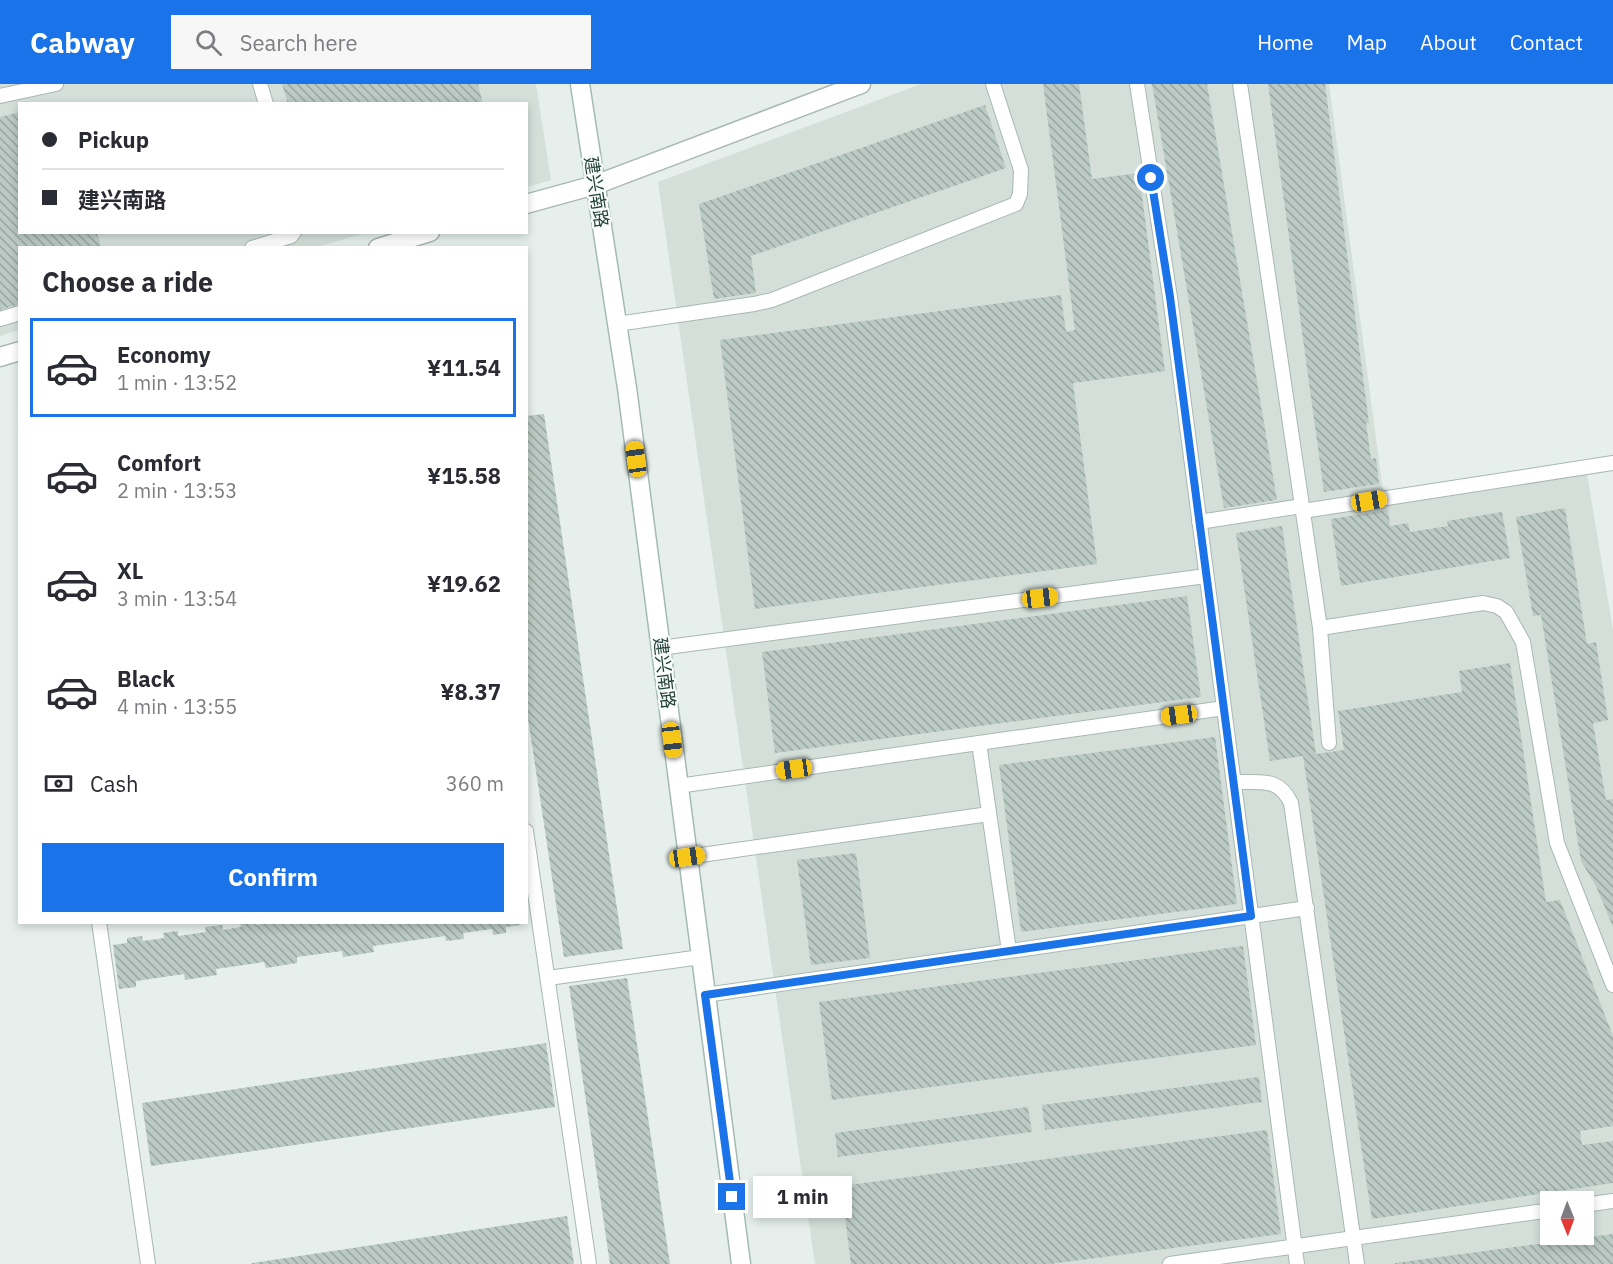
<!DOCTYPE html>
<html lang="en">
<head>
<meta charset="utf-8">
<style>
  :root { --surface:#fff; --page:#f7f7f7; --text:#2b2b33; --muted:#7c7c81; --line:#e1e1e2; --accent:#1a73e8 }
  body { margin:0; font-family:"IBM Plex Sans","Noto Sans SC",sans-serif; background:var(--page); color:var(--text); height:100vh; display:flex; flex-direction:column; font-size:22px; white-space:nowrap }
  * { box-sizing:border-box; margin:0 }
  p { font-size:20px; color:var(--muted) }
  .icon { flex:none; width:33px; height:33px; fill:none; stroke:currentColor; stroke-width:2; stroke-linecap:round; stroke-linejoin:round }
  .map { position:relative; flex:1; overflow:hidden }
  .side { position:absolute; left:18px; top:162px; width:510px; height:678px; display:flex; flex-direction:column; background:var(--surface); border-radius:0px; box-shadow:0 3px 9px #0003 }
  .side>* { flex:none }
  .banner { position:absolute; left:18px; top:18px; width:510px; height:132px; border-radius:0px; box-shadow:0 3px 9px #0003; display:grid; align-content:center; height:132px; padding:0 24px; background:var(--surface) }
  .needle { width:39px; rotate:179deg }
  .controls { position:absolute; left:1540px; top:1107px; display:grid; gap:12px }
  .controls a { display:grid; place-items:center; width:54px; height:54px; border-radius:0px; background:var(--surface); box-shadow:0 3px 9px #0003; font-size:30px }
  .end { position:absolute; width:27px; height:27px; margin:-14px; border:8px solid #1a73e8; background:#fff; box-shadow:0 0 0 3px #fff }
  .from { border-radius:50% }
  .bubble { position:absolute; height:42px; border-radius:0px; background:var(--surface); box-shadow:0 3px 9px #0003; font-size:20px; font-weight:800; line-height:42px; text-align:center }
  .car { position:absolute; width:18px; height:36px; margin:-18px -9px; border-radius:8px; box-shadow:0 0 4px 2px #0007; background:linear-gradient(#f5c518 24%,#345 0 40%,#f5c518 0 76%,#345 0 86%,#f5c518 0) }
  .banner b { display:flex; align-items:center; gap:21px; height:57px; font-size:22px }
  .banner b+b { border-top:2px solid var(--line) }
  .banner i { width:15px; height:15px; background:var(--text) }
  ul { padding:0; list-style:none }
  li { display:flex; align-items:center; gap:18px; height:99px; margin:0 12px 9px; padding:0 12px; border:3px solid transparent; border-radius:0px }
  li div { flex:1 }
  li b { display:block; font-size:22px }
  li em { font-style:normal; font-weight:800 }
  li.active { border-color:var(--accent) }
  li>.icon { width:54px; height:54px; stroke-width:1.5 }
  h2 { padding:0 24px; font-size:27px; line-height:72px }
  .pay { display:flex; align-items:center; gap:15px; height:66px; padding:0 24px; font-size:22px }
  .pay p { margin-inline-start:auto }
  .cta { display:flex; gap:12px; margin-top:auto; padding:12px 24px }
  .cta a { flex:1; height:69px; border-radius:0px; background:var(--accent); color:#fff; font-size:24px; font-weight:800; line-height:69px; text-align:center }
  header { display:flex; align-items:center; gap:36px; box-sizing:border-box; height:84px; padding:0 30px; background:var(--accent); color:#fff }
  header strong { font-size:28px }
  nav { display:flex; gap:33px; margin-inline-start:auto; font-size:21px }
  .search { width:420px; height:54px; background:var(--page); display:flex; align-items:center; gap:15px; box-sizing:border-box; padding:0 21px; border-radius:0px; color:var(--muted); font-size:22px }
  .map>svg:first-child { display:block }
  .built { fill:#d4dfda; fill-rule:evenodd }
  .building { fill:url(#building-back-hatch) }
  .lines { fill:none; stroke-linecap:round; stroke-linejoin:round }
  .lane-casing { stroke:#a8b8b2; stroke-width:16 }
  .street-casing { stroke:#a8b8b2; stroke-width:21 }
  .secondary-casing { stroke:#a4bbb3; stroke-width:21 }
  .lane { stroke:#fff; stroke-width:14 }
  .street { stroke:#fff; stroke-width:18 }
  .secondary { stroke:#fff; stroke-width:18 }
  .route { stroke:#1a73e8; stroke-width:8 }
  .labels { text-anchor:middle; stroke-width:4.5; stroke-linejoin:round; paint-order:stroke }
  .street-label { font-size:18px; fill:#24423a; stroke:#f7fbf9 }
</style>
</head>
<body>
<header>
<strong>Cabway</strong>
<div class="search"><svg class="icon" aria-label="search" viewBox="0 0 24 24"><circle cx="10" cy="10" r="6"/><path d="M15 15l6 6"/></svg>Search here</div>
<nav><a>Home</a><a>Map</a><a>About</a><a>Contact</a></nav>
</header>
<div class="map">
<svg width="1613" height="1180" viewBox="0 0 1613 1180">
  <defs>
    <pattern id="building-back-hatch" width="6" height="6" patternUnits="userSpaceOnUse" patternTransform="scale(1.5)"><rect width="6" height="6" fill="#bbcac4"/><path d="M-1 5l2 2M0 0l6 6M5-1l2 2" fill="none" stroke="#98a6a0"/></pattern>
  </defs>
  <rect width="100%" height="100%" fill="#e6efeb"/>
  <!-- built -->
  <path class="built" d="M 0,0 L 536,0 L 551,96 L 527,103 L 526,20 L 20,20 L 20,148 L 366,149 L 313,164 L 20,164 L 19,246 L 0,252 Z
    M 921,0 L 1329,0 L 1383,407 L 1585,378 L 1613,546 L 1613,1180 L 815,1180 L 658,98 ZM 1551,1118 L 1584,1118 L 1584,1150 L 1551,1150 Z"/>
  <!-- building -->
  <path class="building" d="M 282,0 L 478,0 L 483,20 L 288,20 Z
    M 1043,0 L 1079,0 L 1092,95 L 1139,89 L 1165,287 L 1073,299 L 1097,480 L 755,525 L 720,256 L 1061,211 L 1066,248 L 1075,246 Z
    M 1152,0 L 1207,0 L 1277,416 L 1224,424 Z
    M 1268,0 L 1325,0 L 1369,339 L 1366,339 L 1371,375 L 1376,374 L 1379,400 L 1324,408 Z
    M 985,21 L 1006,84 L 751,172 L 756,209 L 714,215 L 699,120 Z
    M 20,28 L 20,148 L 97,148 L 101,164 L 20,164 L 20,220 L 0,226 L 0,33 Z
    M 544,330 L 623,865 L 564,873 L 526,621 L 526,332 Z
    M 1565,424 L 1587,560 L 1596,558 L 1608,636 L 1593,639 L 1606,716 L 1613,715 L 1613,843 L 1596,802 L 1581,777 L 1541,531 L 1533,532 L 1516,433 Z
    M 1388,426 L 1390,442 L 1408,439 L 1410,448 L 1448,442 L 1447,437 L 1502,428 L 1510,474 L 1341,502 L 1331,435 Z
    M 1282,442 L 1316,670 L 1344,666 L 1338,627 L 1462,608 L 1459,587 L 1510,579 L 1546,818 L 1560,816 L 1613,952 L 1613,1042 L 1580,1047 L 1582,1061 L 1613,1057 L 1613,1099 L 1372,1135 L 1303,672 L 1270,677 L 1236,449 Z
    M 1187,512 L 1201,613 L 775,669 L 762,568 Z
    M 1215,653 L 1237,820 L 1021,848 L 999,681 Z
    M 856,769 L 870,874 L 811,881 L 797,776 Z
    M 240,838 L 256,838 L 256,841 L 272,838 L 520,838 L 520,841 L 506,843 L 506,849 L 493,851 L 492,845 L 463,849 L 464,855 L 446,857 L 445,852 L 373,862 L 374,868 L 343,873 L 342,867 L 297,873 L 297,879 L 266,884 L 264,878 L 216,885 L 217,891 L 185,896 L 184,890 L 136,897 L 136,903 L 119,905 L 113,861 L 127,859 L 127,854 L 142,852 L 143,857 L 164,854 L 163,849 L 178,847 L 178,852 L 206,848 L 205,843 L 222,841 L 223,846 L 241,843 Z
    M 1243,862 L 1256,961 L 832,1016 L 819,918 Z
    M 627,894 L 670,1180 L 610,1180 L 569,902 Z
    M 546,959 L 555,1023 L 151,1082 L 142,1019 Z
    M 1259,993 L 1262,1018 L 1045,1046 L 1042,1021 Z
    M 1028,1023 L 1032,1048 L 838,1073 L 835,1049 Z
    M 1267,1046 L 1281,1150 L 1050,1180 L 851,1180 L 841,1102 Z
    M 567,1132 L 574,1180 L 252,1180 L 252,1179 Z
    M 1613,1150 L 1613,1180 L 1395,1180 L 1395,1179 Z"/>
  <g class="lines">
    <!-- lane casing -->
    <g class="lane-casing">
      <path id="lane" d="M 260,0 L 266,20
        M 1137,0 L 1170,213 L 1297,1180
        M 1240,0 L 1320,544 L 1329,659
        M 0,12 L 56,0
        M 252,164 L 291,152 L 294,148
        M 0,235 L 20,229
        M 617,240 L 754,220 L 772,216 L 1016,120 L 1020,110 L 1021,86 L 993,0
        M 1303,427 L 1613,379
        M 1199,438 L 1302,422
        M 1320,544 L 1483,519 L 1497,522 L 1506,528 L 1523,558 L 1557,759 L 1613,901
        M 660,564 L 1206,492
        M 979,659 L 1009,867
        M 1234,698 C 1260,699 1278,692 1291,719 L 1357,1180
        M 678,702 L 1224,624
        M 526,747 L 589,1180
        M 687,773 L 989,730
        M 99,838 L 148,1180
        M 548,894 L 701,873
        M 705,911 L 1307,824
        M 1584,1121 L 1613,1117
        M 1170,1180 L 1551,1126"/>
    </g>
    <!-- street casing -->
    <g class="street-casing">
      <path id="street" d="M 526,120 L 595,101 L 861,0
        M 378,164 L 430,148
        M 0,273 L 20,267"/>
    </g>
    <!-- secondary casing -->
    <g class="secondary-casing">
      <path id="secondary" d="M 580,0 L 627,304 L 741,1180"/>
    </g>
    <!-- lane -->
    <use href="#lane" class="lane"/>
    <!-- street -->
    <use href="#street" class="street"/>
    <!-- secondary -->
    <use href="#secondary" class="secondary"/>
  </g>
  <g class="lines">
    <!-- route -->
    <path class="route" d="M 732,1113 L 705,911 L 1251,832 L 1170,213 L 1151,94"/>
  </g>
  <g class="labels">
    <!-- street labels -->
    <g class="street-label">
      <text transform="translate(596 108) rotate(81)" y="6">建兴南路</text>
      <text transform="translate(664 589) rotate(83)" y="6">建兴南路</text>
    </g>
  </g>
</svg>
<div class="controls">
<a><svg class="needle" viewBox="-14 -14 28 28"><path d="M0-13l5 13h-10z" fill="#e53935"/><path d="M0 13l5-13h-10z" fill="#7c7c81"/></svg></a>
</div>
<i class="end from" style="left:1151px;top:94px"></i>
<i class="end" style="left:732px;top:1113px"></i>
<div class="bubble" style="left:753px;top:1092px;width:99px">1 min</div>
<i class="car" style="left:636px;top:375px;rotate:352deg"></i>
<i class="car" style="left:1369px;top:417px;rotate:81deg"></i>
<i class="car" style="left:1040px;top:514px;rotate:83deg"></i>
<i class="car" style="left:1179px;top:631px;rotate:262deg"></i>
<i class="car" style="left:672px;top:656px;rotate:173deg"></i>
<i class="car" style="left:794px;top:685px;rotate:262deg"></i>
<i class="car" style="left:687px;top:773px;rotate:82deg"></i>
<div class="banner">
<b><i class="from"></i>Pickup</b>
<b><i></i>建兴南路</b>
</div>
<section class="side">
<h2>Choose a ride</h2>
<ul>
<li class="active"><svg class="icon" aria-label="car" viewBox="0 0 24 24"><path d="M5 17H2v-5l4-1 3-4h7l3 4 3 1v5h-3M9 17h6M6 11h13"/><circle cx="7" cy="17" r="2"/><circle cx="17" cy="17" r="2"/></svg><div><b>Economy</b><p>1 min · 13:52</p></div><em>¥11.54</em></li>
<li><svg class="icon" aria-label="car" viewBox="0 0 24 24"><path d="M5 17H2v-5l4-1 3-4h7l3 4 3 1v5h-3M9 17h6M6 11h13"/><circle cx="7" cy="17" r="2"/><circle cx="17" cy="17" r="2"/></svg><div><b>Comfort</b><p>2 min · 13:53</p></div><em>¥15.58</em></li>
<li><svg class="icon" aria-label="car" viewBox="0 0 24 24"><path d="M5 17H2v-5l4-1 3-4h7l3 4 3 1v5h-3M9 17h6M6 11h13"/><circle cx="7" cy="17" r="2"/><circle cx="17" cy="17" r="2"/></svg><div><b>XL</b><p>3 min · 13:54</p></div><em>¥19.62</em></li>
<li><svg class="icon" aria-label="car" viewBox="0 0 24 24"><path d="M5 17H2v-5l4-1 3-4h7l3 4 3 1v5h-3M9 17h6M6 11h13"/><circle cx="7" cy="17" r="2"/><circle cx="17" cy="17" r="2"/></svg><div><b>Black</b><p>4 min · 13:55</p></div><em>¥8.37</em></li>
</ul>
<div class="pay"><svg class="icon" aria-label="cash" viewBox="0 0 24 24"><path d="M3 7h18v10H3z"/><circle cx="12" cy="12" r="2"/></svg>Cash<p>360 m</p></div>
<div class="cta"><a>Confirm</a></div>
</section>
</div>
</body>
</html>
